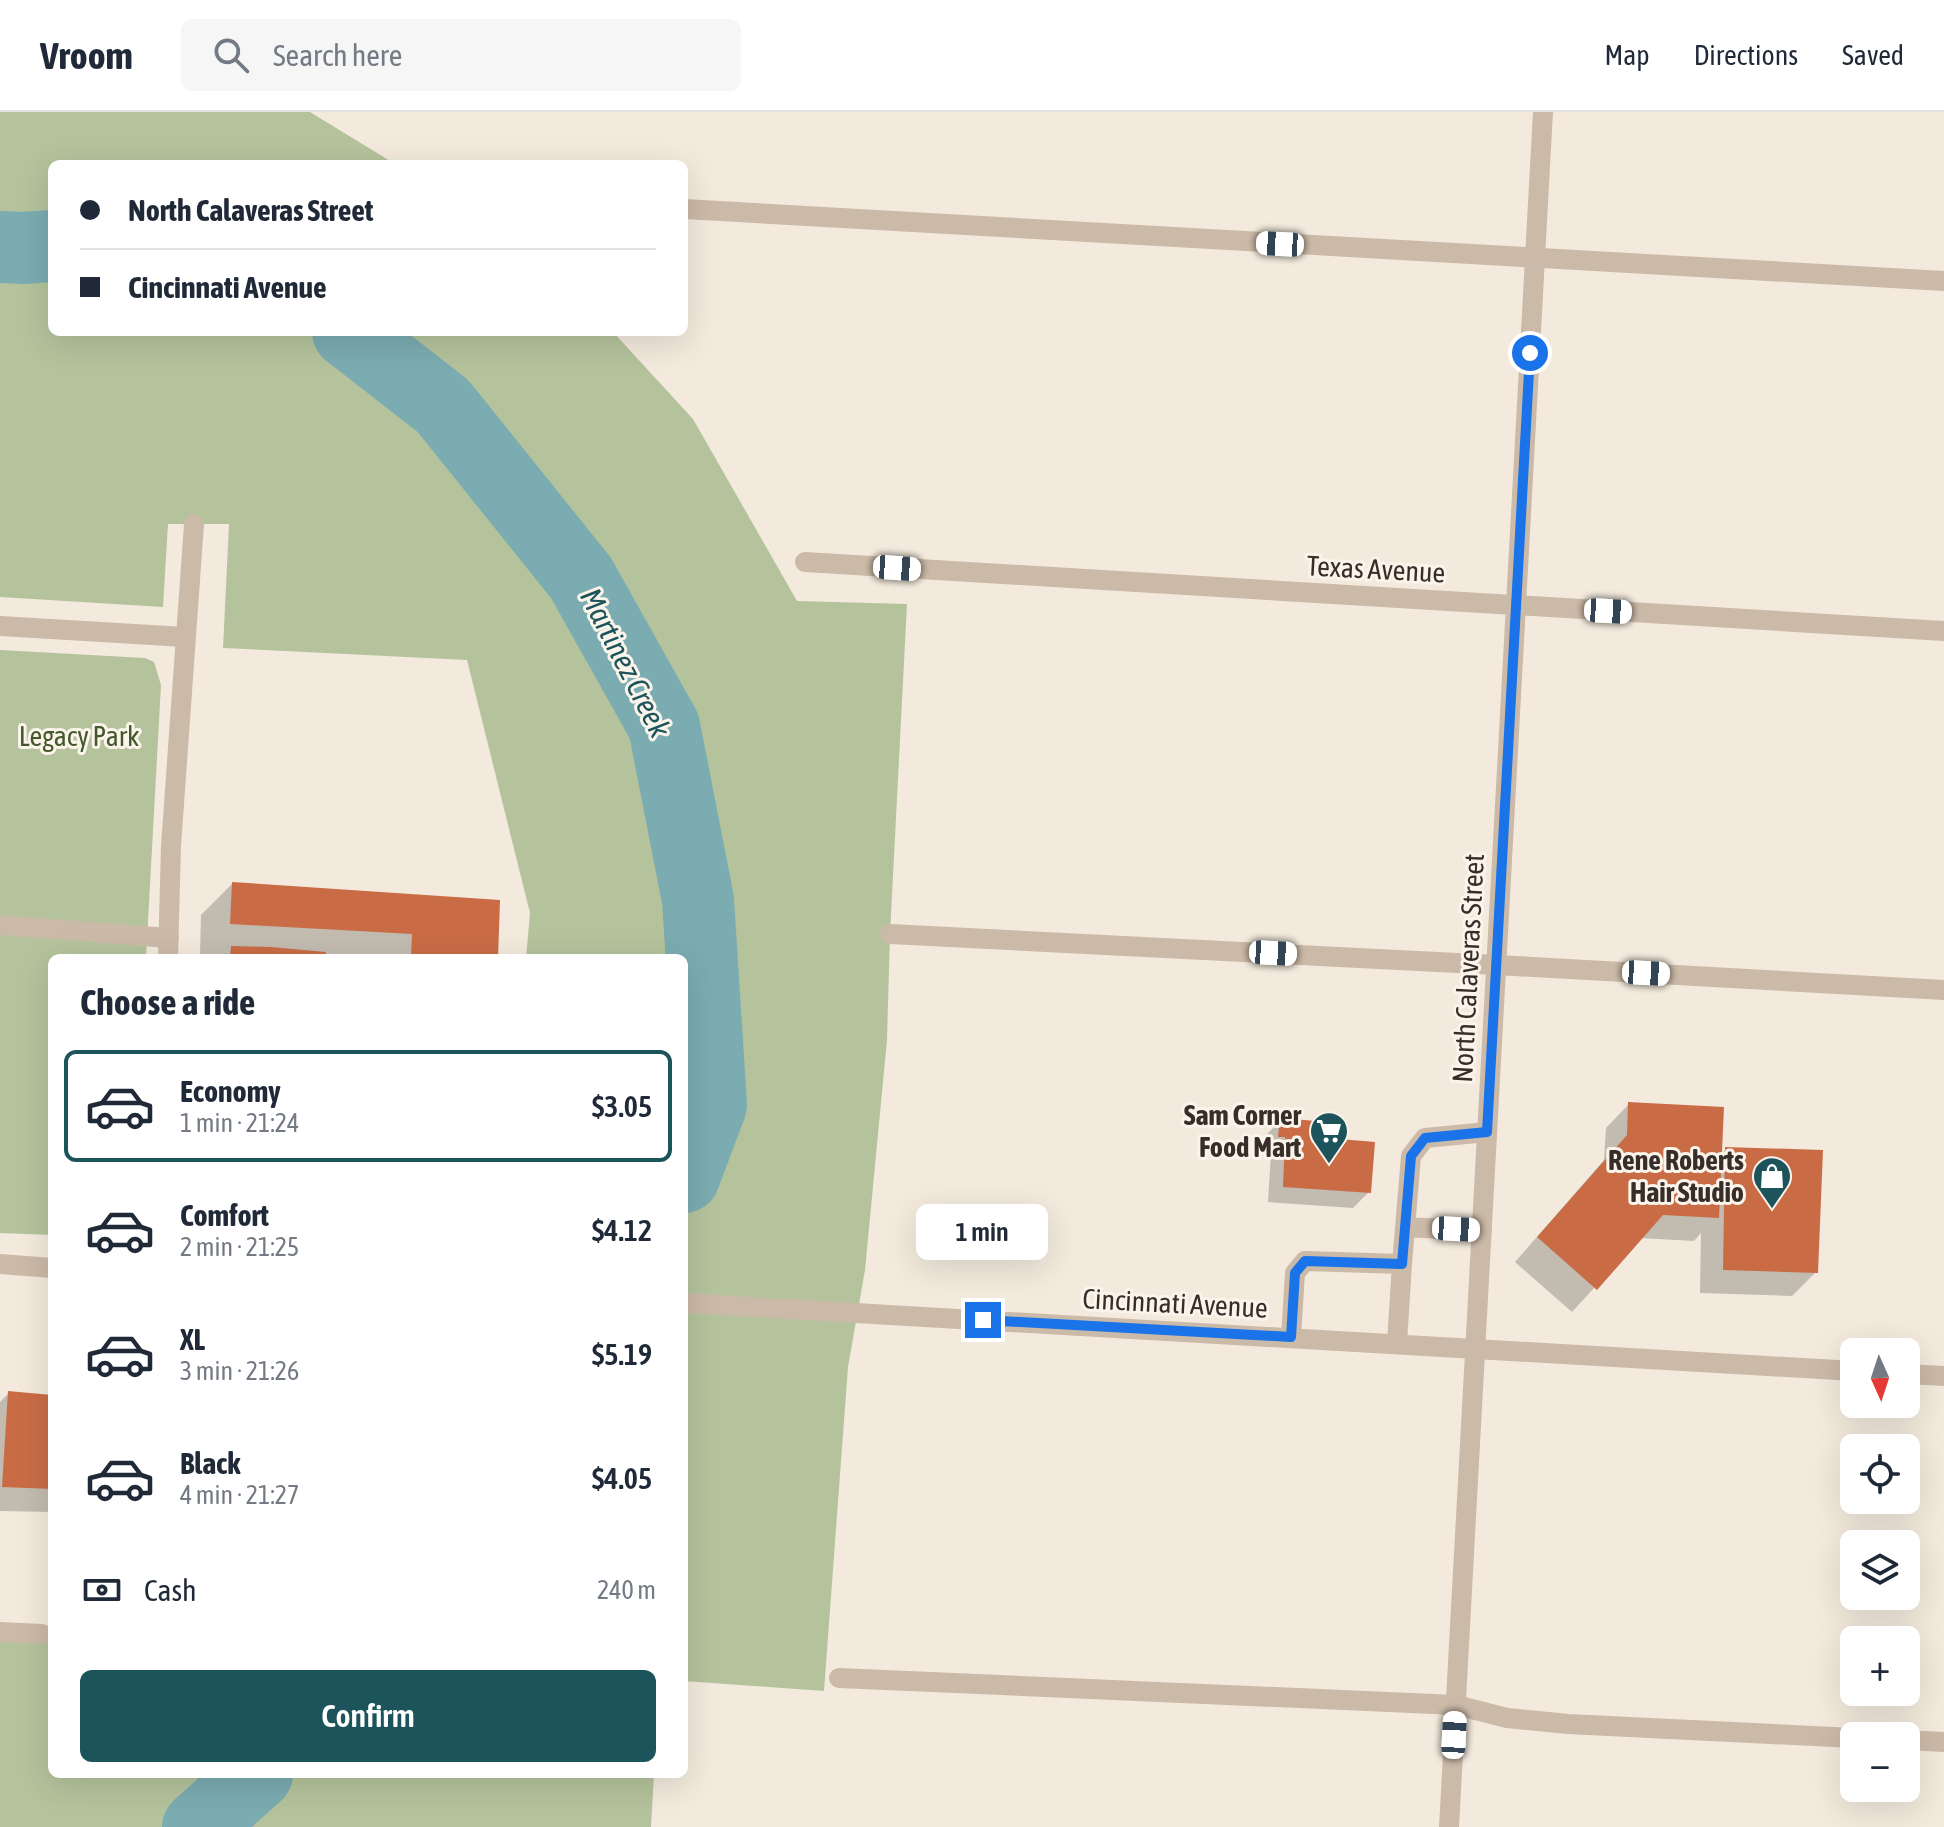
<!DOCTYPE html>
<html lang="en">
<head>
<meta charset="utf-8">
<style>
  :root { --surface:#fff; --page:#f6f6f7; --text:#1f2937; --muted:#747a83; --line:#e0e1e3; --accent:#1d545b }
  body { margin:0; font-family:"Asap Condensed",sans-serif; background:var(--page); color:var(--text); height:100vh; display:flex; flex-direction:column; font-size:30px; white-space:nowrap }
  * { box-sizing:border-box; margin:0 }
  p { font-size:26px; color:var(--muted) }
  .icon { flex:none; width:44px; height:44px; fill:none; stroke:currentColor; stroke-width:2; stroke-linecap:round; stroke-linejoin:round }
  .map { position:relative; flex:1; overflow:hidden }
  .sheet { position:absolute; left:48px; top:842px; width:640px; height:824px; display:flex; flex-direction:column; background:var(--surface); border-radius:12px; box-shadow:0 8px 32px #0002 }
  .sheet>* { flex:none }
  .banner { position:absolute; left:48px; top:48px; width:640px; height:176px; border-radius:12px; box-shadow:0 8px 32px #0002; display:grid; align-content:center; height:176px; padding:0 32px; background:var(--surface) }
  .needle { width:52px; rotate:177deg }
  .buttons { position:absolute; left:1840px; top:1226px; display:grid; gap:16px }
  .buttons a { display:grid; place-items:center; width:80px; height:80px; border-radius:12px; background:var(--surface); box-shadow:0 8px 32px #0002; font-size:40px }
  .end { position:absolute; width:36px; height:36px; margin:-18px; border:10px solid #1a73e8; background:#fff; box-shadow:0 0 0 4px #fff }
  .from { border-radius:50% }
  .bubble { position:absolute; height:56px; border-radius:12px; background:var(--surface); box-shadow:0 8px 32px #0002; font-size:26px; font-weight:600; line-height:56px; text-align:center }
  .car { position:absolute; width:24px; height:48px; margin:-24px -12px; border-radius:10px; box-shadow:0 0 6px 2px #0007; background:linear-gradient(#fff 24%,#345 0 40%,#fff 0 76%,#345 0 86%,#fff 0) }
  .banner b { display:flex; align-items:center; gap:28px; height:76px; font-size:30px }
  .banner b+b { border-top:2px solid var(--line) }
  .banner i { width:20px; height:20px; background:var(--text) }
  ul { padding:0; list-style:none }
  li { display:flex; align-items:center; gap:24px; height:112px; margin:0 16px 12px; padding:0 16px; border:4px solid transparent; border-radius:12px }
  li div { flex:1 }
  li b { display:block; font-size:30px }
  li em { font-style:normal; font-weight:600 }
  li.active { border-color:var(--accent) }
  li>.icon { width:72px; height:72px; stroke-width:1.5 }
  h2 { padding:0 32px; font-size:36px; line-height:96px }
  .pay { display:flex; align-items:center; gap:20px; height:88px; padding:0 32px; font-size:30px }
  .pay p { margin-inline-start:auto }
  .primary-button { display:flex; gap:16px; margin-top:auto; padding:16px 32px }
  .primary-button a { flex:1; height:92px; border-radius:12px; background:var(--accent); color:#fff; font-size:32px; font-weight:600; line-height:92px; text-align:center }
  header { display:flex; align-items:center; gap:48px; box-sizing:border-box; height:112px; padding:0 40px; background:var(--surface); border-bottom:2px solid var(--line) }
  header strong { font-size:38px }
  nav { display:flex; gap:44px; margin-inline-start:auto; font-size:28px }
  .search { width:560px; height:72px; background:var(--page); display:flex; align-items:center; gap:20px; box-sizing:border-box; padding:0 28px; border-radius:12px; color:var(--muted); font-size:30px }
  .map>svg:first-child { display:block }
  .green { fill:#b4c39c }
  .shadow { fill:#0003 }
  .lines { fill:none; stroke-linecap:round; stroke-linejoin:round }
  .river { stroke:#7bacb1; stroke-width:72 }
  .building { fill:#c96c46 }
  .minor { stroke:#ccbaa8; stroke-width:20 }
  .route { stroke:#1a73e8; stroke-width:10 }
  .labels { text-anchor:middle; stroke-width:6; stroke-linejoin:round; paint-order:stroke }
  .street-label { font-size:28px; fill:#382e29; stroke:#faf4ea }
  .park-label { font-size:28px; fill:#45572c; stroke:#faf4ea }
  .poi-label { font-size:28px; font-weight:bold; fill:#382e29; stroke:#faf4ea; text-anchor:end }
  .water-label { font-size:30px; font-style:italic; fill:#1d545b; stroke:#faf4ea }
</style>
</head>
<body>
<header>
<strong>Vroom</strong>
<div class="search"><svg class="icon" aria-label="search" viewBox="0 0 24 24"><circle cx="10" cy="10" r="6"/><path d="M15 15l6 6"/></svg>Search here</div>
<nav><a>Map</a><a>Directions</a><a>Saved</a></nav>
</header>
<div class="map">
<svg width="1944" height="1715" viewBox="0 0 1944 1715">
  <rect width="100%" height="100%" fill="#f3eadd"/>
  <!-- green -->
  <path class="green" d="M 0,0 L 310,0 L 395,52 L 52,52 L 52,220 L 613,220 L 693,307 L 797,489 L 907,492 L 890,822 L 887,928 L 865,1158 L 848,1255 L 824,1579 L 684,1569 L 684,846 L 526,846 L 530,801 L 467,548 L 223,536 L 229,412 L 168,412 L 163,495 L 0,485 Z
    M 0,538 L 145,546 L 154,550 L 161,573 L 146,846 L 52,846 L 52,1123 L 0,1121 Z
    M 0,1519 L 52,1521 L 52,1662 L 654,1662 L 651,1715 L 0,1715 Z"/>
  <!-- shadow -->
  <path class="shadow" d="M 232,772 L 498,789 L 496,846 L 222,846 L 224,844 L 200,843 L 201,803 Z
    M 1629,992 L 1720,1044 L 1726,1037 L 1816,1160 L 1792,1184 L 1700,1181 L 1701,1121 L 1694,1129 L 1640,1126 L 1572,1200 L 1515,1150 L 1604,1048 L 1606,1016 Z
    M 1280,1009 L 1338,1029 L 1369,1080 L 1353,1096 L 1268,1090 L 1271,1040 L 1264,1040 L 1265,1024 Z
    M 9,1281 L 52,1285 L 52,1400 L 0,1399 L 0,1290 Z"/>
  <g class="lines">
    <!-- river -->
    <path class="river" d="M 0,135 L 23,136 L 52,134
      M 348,220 L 443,294 L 581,466 L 664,614 L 698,788 L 711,993 L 684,1065
      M 198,1715 L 257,1662"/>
  </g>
  <!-- building -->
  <path class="building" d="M 232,770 L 500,788 L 498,846 L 411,846 L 412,822 L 230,812 Z
    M 231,834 L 271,835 L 326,840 L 325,846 L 230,846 Z
    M 1628,990 L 1724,995 L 1719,1106 L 1663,1103 L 1597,1178 L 1537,1125 L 1627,1023 Z
    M 1280,1006 L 1340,1011 L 1340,1027 L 1375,1030 L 1371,1081 L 1283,1075 L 1285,1025 L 1278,1025 Z
    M 1725,1035 L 1823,1038 L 1818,1161 L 1723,1158 Z
    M 8,1279 L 52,1283 L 52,1377 L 2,1375 Z"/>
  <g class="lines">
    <!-- minor -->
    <path class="minor" d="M 684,97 L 1944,169
      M 805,450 L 1944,519
      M 0,514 L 185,525
      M 0,813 L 169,826
      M 890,822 L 1497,853 L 1944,878
      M 168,846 L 171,734 L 194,412
      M 1405,1115 L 1482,1119
      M 0,1152 L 52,1156
      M 1402,1152 L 1411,1044 L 1425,1026 L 1487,1020
      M 684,1191 L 1854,1259
      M 1291,1225 L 1295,1161 L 1305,1149 L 1402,1152 L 1397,1231
      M 1906,1262 L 1944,1264
      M 0,1520 L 42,1522
      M 839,1566 L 1456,1593 L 1507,1606 L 1568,1612 L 1854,1626
      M 1906,1628 L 1944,1630
      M 1449,1715 L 1543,0"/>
  </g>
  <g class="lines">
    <!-- route -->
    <path class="route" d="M 983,1208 L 1291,1225 L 1295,1161 L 1305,1149 L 1402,1152 L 1411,1044 L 1425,1026 L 1487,1020 L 1530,241"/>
  </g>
  <!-- icons -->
  <defs>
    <g id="supermarket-pin" transform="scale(2)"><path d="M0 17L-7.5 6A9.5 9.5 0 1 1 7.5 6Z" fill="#1d545b" stroke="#faf4ea"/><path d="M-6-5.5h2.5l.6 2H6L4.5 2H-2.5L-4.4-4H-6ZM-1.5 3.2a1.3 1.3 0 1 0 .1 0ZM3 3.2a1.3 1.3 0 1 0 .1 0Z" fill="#fff"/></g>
    <g id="shop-pin" transform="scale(2)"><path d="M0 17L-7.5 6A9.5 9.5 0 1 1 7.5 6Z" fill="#1d545b" stroke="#faf4ea"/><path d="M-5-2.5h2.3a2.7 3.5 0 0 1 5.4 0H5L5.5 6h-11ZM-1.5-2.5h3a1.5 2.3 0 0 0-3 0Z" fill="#fff"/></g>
  </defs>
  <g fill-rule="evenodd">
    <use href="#supermarket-pin" x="1329" y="1019"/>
    <use href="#shop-pin" x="1772" y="1064"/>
  </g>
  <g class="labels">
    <!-- street labels -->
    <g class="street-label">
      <text transform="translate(1376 457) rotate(3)" y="10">Texas Avenue</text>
      <text transform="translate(1468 856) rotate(-87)" y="10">North Calaveras Street</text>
      <text transform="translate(1175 1191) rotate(3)" y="10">Cincinnati Avenue</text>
    </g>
    <!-- park labels -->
    <g class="park-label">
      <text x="79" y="634">Legacy Park</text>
    </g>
    <!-- poi labels -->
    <g class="poi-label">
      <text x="1301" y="1013">Sam Corner<tspan x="1301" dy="32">Food Mart</tspan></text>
      <text x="1744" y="1058">Rene Roberts<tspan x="1744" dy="32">Hair Studio</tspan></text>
    </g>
    <!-- water labels -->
    <g class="water-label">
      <text transform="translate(625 551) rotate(63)" y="10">Martinez Creek</text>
    </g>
  </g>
</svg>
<div class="buttons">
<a><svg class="needle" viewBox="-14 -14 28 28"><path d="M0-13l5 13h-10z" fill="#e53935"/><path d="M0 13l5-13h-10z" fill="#747a83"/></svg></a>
<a><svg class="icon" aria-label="locate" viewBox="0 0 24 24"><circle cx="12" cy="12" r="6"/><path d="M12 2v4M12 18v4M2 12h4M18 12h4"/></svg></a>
<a><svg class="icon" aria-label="layers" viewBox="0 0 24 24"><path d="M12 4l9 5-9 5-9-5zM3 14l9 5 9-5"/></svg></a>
<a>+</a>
<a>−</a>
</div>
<i class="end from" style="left:1530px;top:241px"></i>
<i class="end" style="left:983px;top:1208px"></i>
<div class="bubble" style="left:916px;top:1092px;width:132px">1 min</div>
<i class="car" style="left:1280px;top:132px;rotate:273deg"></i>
<i class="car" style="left:897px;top:456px;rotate:94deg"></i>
<i class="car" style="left:1608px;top:499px;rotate:93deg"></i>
<i class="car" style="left:1273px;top:841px;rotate:93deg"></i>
<i class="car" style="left:1646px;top:861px;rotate:93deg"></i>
<i class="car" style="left:1456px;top:1117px;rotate:93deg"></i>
<i class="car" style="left:1454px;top:1623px;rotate:3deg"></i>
<div class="banner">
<b><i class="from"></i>North Calaveras Street</b>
<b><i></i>Cincinnati Avenue</b>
</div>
<section class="sheet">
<h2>Choose a ride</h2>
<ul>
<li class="active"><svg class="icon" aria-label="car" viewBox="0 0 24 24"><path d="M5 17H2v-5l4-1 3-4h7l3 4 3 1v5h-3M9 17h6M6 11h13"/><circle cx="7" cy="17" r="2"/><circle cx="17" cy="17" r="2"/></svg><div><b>Economy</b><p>1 min · 21:24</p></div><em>$3.05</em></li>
<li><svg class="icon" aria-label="car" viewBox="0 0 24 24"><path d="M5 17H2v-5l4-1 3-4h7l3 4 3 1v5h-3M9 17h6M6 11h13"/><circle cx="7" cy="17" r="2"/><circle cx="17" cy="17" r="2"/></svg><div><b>Comfort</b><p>2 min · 21:25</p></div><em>$4.12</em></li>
<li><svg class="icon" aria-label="car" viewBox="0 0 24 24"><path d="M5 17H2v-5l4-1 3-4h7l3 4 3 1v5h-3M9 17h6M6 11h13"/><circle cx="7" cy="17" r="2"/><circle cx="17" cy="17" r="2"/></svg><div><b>XL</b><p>3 min · 21:26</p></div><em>$5.19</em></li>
<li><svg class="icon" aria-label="car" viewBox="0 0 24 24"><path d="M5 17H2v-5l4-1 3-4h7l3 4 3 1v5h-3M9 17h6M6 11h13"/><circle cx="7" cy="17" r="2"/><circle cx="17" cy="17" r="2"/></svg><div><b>Black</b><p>4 min · 21:27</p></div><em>$4.05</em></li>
</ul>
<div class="pay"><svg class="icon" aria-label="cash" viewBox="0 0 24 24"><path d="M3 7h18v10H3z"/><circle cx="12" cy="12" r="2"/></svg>Cash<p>240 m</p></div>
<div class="primary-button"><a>Confirm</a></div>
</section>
</div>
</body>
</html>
